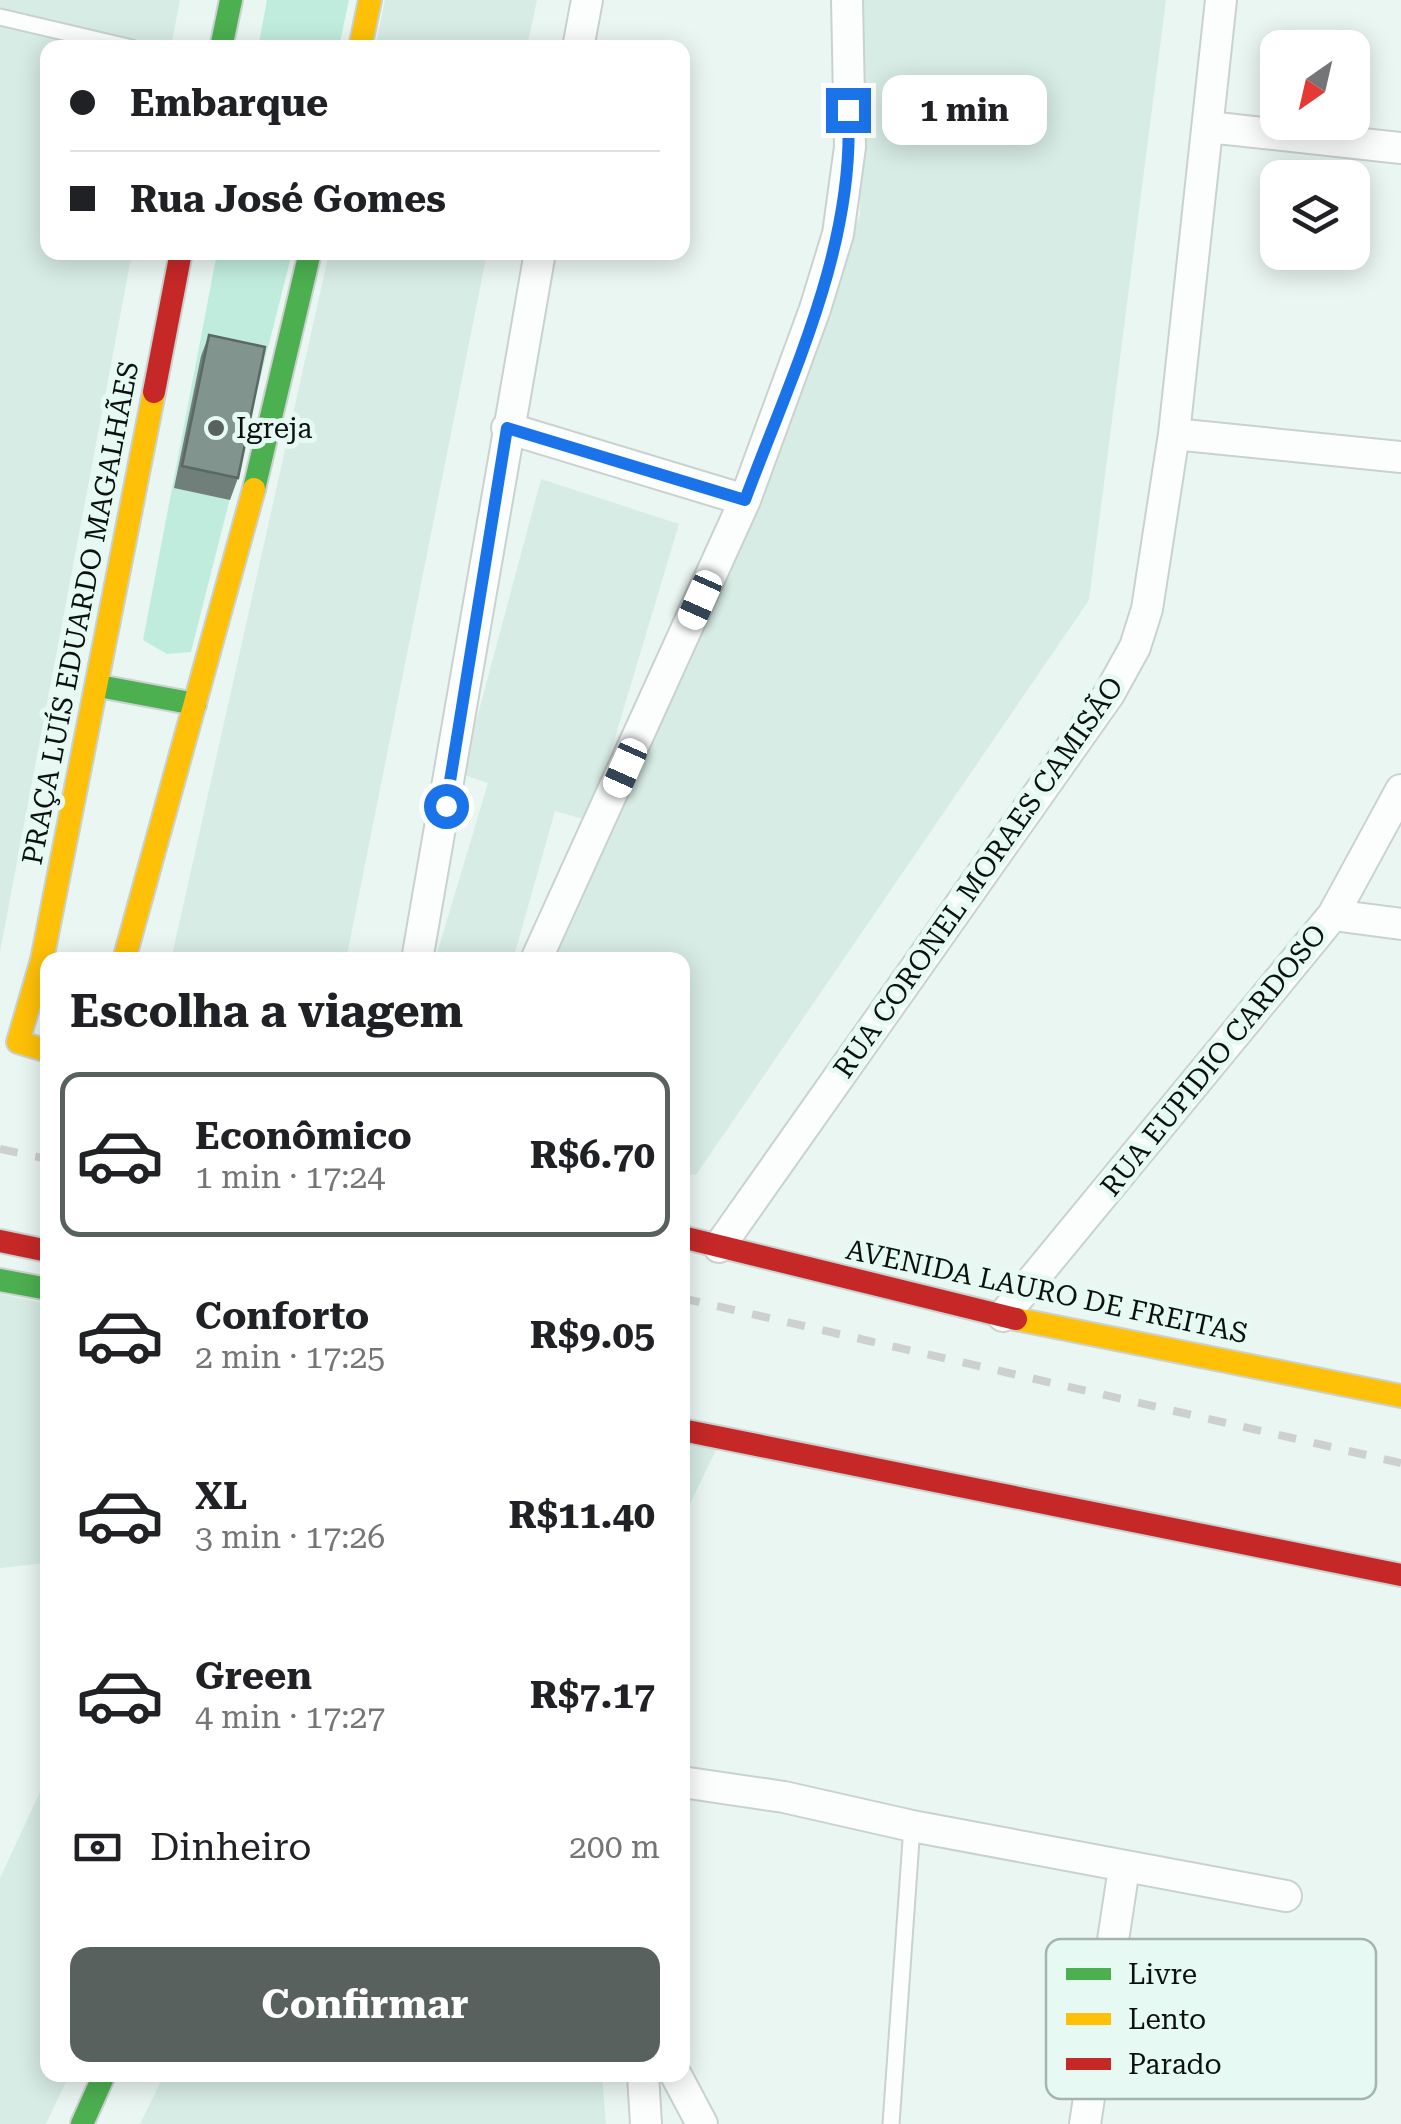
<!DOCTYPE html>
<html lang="pt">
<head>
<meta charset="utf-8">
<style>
  :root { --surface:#fff; --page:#f6f6f6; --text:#202124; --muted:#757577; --line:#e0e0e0; --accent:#58615e }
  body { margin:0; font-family:"Roboto Serif",serif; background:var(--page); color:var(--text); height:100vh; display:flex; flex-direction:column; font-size:38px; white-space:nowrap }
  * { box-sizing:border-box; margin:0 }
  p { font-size:32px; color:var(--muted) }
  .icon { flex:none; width:55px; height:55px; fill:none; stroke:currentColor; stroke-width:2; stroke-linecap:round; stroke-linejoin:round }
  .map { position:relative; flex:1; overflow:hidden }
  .drawer { position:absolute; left:40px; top:952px; width:650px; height:1130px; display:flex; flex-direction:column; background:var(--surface); border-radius:20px; box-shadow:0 5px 25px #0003 }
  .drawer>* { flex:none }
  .guide { position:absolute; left:40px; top:40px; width:650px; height:220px; border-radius:20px; box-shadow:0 5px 25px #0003; display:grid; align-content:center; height:220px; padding:0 30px; background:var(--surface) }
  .needle { width:65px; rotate:214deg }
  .tools { position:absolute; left:1260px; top:30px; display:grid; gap:20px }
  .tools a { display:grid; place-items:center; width:110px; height:110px; border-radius:20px; background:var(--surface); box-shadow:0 5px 25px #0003; font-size:50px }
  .end { position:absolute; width:45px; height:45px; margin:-22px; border:12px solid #1a73e8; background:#fff; box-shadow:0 0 0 5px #fff }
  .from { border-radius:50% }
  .bubble { position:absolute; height:70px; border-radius:20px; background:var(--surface); box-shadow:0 5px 25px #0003; font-size:32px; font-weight:700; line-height:70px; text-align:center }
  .car { position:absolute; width:30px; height:60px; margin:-30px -15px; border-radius:12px; box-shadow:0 0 8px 2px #0007; background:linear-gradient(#fff 24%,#345 0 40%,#fff 0 76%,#345 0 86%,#fff 0) }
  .guide b { display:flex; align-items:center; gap:35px; height:95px; font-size:38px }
  .guide b+b { border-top:2px solid var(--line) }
  .guide i { width:25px; height:25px; background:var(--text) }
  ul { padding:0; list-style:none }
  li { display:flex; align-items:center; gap:30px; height:165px; margin:0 20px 15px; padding:0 10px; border:5px solid transparent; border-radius:20px }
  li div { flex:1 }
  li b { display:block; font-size:38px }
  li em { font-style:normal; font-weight:700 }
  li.active { border-color:var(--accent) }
  li>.icon { width:90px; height:90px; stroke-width:1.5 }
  h2 { padding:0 30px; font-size:45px; line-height:120px }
  .pay { display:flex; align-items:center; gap:25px; height:110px; padding:0 30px; font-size:38px }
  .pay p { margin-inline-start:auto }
  .primary-button { display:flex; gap:20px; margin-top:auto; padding:20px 30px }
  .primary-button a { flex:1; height:115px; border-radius:20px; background:var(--accent); color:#fff; font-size:40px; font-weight:700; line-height:115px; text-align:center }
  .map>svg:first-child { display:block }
  .built { fill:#d7ece5 }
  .green { fill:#c0ecde }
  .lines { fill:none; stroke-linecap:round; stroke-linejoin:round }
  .lane-casing { stroke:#c9d2ce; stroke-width:19 }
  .street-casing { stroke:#c9d2ce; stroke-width:34 }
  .fast-casing { stroke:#c9d2ce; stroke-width:26 }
  .slow-casing { stroke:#c9d2ce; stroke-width:26 }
  .jam-casing { stroke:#c9d2ce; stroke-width:26 }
  .lane { stroke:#fcfefd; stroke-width:15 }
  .street { stroke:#fcfefd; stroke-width:30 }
  .fast { stroke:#4caf50; stroke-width:22 }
  .slow { stroke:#ffc107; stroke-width:22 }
  .jam { stroke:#c62828; stroke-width:22 }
  .rail { stroke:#cdd0cf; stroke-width:8; stroke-dasharray:18 18; stroke-linecap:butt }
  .wall { fill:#707f7a }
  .building { fill:#82948e; stroke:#5b6863; stroke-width:2.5 }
  .route { stroke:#1a73e8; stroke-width:12 }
  .poi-dot { fill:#58615e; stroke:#e6faf3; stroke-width:4 }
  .labels { text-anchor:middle; stroke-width:10; stroke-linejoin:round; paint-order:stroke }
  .poi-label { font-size:28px; fill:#0a110f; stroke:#e6faf3; text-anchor:start }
  .street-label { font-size:28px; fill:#0a110f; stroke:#e6faf3 }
  .key { fill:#e6faf3; stroke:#a4b4af; stroke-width:2.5 }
  .key-label { font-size:28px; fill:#0a110f }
</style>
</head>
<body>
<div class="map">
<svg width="1401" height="2124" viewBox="0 0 1401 2124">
  <rect width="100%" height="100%" fill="#eaf6f2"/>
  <!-- built -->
  <path class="built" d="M 0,0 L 180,0 L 171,47 L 48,48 L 48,252 L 132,253 L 0,952 Z
    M 385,0 L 537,0 L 527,47 L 375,48 Z
    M 858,0 L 1166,0 L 1089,600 L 696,1175 L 683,1173 L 682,960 L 546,960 L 860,215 Z
    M 329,253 L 487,253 L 346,960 L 171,960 Z
    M 541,479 L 679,524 L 590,821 L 555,811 L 513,960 L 435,960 L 488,783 L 462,774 Z
    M 0,1294 L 48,1304 L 47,1563 L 0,1568 Z
    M 683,1439 L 719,1444 L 683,1518 Z
    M 47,1777 L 48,2075 L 69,2075 L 46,2124 L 0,2124 L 0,1878 Z
    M 164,2075 L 602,2075 L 606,2124 L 140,2124 Z"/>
  <!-- green -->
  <path class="green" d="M 267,0 L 349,0 L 339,47 L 258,48 Z
    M 217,253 L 292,253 L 191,652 L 167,654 L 143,640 Z"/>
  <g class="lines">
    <!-- lane casing -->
    <g class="lane-casing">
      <path id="lane" d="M 0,17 L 132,48
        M 891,2124 L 912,1826"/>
    </g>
    <!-- street casing -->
    <g class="street-casing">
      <path id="street" d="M 578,48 L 587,0
        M 1208,127 L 1401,148
        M 507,428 L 745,500
        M 1174,434 L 1401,457
        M 1333,915 L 1401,924
        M 417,960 L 540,252
        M 536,960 L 745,500 L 815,309 L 838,234 L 850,147 L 847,0
        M 719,1247 L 1109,694 L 1135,647 L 1147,609 L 1174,434 L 1221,0
        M 1003,1316 L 1333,915 L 1401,790
        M 682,1782 L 784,1797 L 912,1826 L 1286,1896
        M 643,2075 L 646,2124
        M 676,2075 L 702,2124
        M 1085,2124 L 1124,1868"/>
    </g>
    <!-- fast casing -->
    <g class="fast-casing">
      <path id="fast" d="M 221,48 L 231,0
        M 254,489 L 310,252
        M 99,686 L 195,704
        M 0,1280 L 48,1289
        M 82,2124 L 104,2075"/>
    </g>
    <!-- slow casing -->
    <g class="slow-casing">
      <path id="slow" d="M 360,48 L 370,0
        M 124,960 L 254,489
        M 48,1051 L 18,1042 L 42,960 L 154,392
        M 1016,1319 L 1401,1396"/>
    </g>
    <!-- jam casing -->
    <g class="jam-casing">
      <path id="jam" d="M 154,392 L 181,252
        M 682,1237 L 1016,1319
        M 0,1241 L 48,1251
        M 682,1430 L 1401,1575"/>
    </g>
    <!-- lane -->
    <use href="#lane" class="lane"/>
    <!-- street -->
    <use href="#street" class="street"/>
    <!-- fast -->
    <use href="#fast" class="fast"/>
    <!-- slow -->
    <use href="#slow" class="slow"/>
    <!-- jam -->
    <use href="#jam" class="jam"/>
    <!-- rail -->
    <path class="rail" d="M 0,1149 L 48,1159
      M 682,1298 L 1401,1463"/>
  </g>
  <!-- wall -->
  <path class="wall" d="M 209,335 L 238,478 L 230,500 L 174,488 L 201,356 Z"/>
  <!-- building -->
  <path class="building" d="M 209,335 L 265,347 L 238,478 L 182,466 Z"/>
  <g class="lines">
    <!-- route -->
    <path class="route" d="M 446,806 L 507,428 L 745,500 C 791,376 856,245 848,110"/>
  </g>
  <!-- markers -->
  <circle class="poi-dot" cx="216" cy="428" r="10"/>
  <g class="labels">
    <!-- poi labels -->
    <g class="poi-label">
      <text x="236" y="438">Igreja</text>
    </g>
    <!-- street labels -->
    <g class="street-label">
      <text transform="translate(80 613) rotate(-79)" y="10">PRAÇA LUÍS EDUARDO MAGALHÃES</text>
      <text transform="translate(978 877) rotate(-55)" y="10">RUA CORONEL MORAES CAMISÃO</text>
      <text transform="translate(1213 1060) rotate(-51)" y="10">RUA EUPIDIO CARDOSO</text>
      <text transform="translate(1047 1291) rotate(12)" y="10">AVENIDA LAURO DE FREITAS</text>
    </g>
  </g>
  <!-- legend -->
  <rect x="1046" y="1939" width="330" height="160" rx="15" class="key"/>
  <rect x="1066" y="1968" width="45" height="12" fill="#4caf50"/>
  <rect x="1066" y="2013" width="45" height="12" fill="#ffc107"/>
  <rect x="1066" y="2058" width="45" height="12" fill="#c62828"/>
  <g class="key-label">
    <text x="1128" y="1984">Livre</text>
    <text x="1128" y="2029">Lento</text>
    <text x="1128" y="2074">Parado</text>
  </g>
</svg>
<div class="tools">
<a><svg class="needle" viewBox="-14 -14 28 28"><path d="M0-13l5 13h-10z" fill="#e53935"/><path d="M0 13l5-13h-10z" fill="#757577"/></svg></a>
<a><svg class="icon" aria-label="layers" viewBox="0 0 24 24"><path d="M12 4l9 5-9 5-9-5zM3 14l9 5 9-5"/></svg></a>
</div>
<i class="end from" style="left:446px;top:806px"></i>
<i class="end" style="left:848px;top:110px"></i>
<div class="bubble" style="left:882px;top:75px;width:165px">1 min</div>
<i class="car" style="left:700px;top:600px;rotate:204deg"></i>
<i class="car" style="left:625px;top:768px;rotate:204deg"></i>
<div class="guide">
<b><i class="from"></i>Embarque</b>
<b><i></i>Rua José Gomes</b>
</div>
<section class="drawer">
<h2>Escolha a viagem</h2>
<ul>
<li class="active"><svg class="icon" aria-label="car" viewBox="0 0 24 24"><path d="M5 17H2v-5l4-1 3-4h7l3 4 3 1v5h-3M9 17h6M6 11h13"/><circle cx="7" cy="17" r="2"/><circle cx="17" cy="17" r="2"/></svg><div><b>Econômico</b><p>1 min · 17:24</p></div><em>R$6.70</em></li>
<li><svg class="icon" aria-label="car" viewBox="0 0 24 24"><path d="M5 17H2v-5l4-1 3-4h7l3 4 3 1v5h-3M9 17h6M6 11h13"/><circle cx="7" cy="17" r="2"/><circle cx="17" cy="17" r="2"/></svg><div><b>Conforto</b><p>2 min · 17:25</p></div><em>R$9.05</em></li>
<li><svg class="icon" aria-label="car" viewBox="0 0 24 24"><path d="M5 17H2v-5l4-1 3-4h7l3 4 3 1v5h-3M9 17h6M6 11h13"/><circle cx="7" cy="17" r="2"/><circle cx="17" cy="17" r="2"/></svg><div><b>XL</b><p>3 min · 17:26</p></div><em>R$11.40</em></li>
<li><svg class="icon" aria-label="car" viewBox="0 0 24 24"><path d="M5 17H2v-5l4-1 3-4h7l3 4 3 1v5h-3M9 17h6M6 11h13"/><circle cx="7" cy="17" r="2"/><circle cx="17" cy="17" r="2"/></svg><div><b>Green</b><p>4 min · 17:27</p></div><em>R$7.17</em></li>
</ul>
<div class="pay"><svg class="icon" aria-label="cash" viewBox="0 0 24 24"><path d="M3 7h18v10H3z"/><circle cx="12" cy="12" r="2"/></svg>Dinheiro<p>200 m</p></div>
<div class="primary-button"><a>Confirmar</a></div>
</section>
</div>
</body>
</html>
